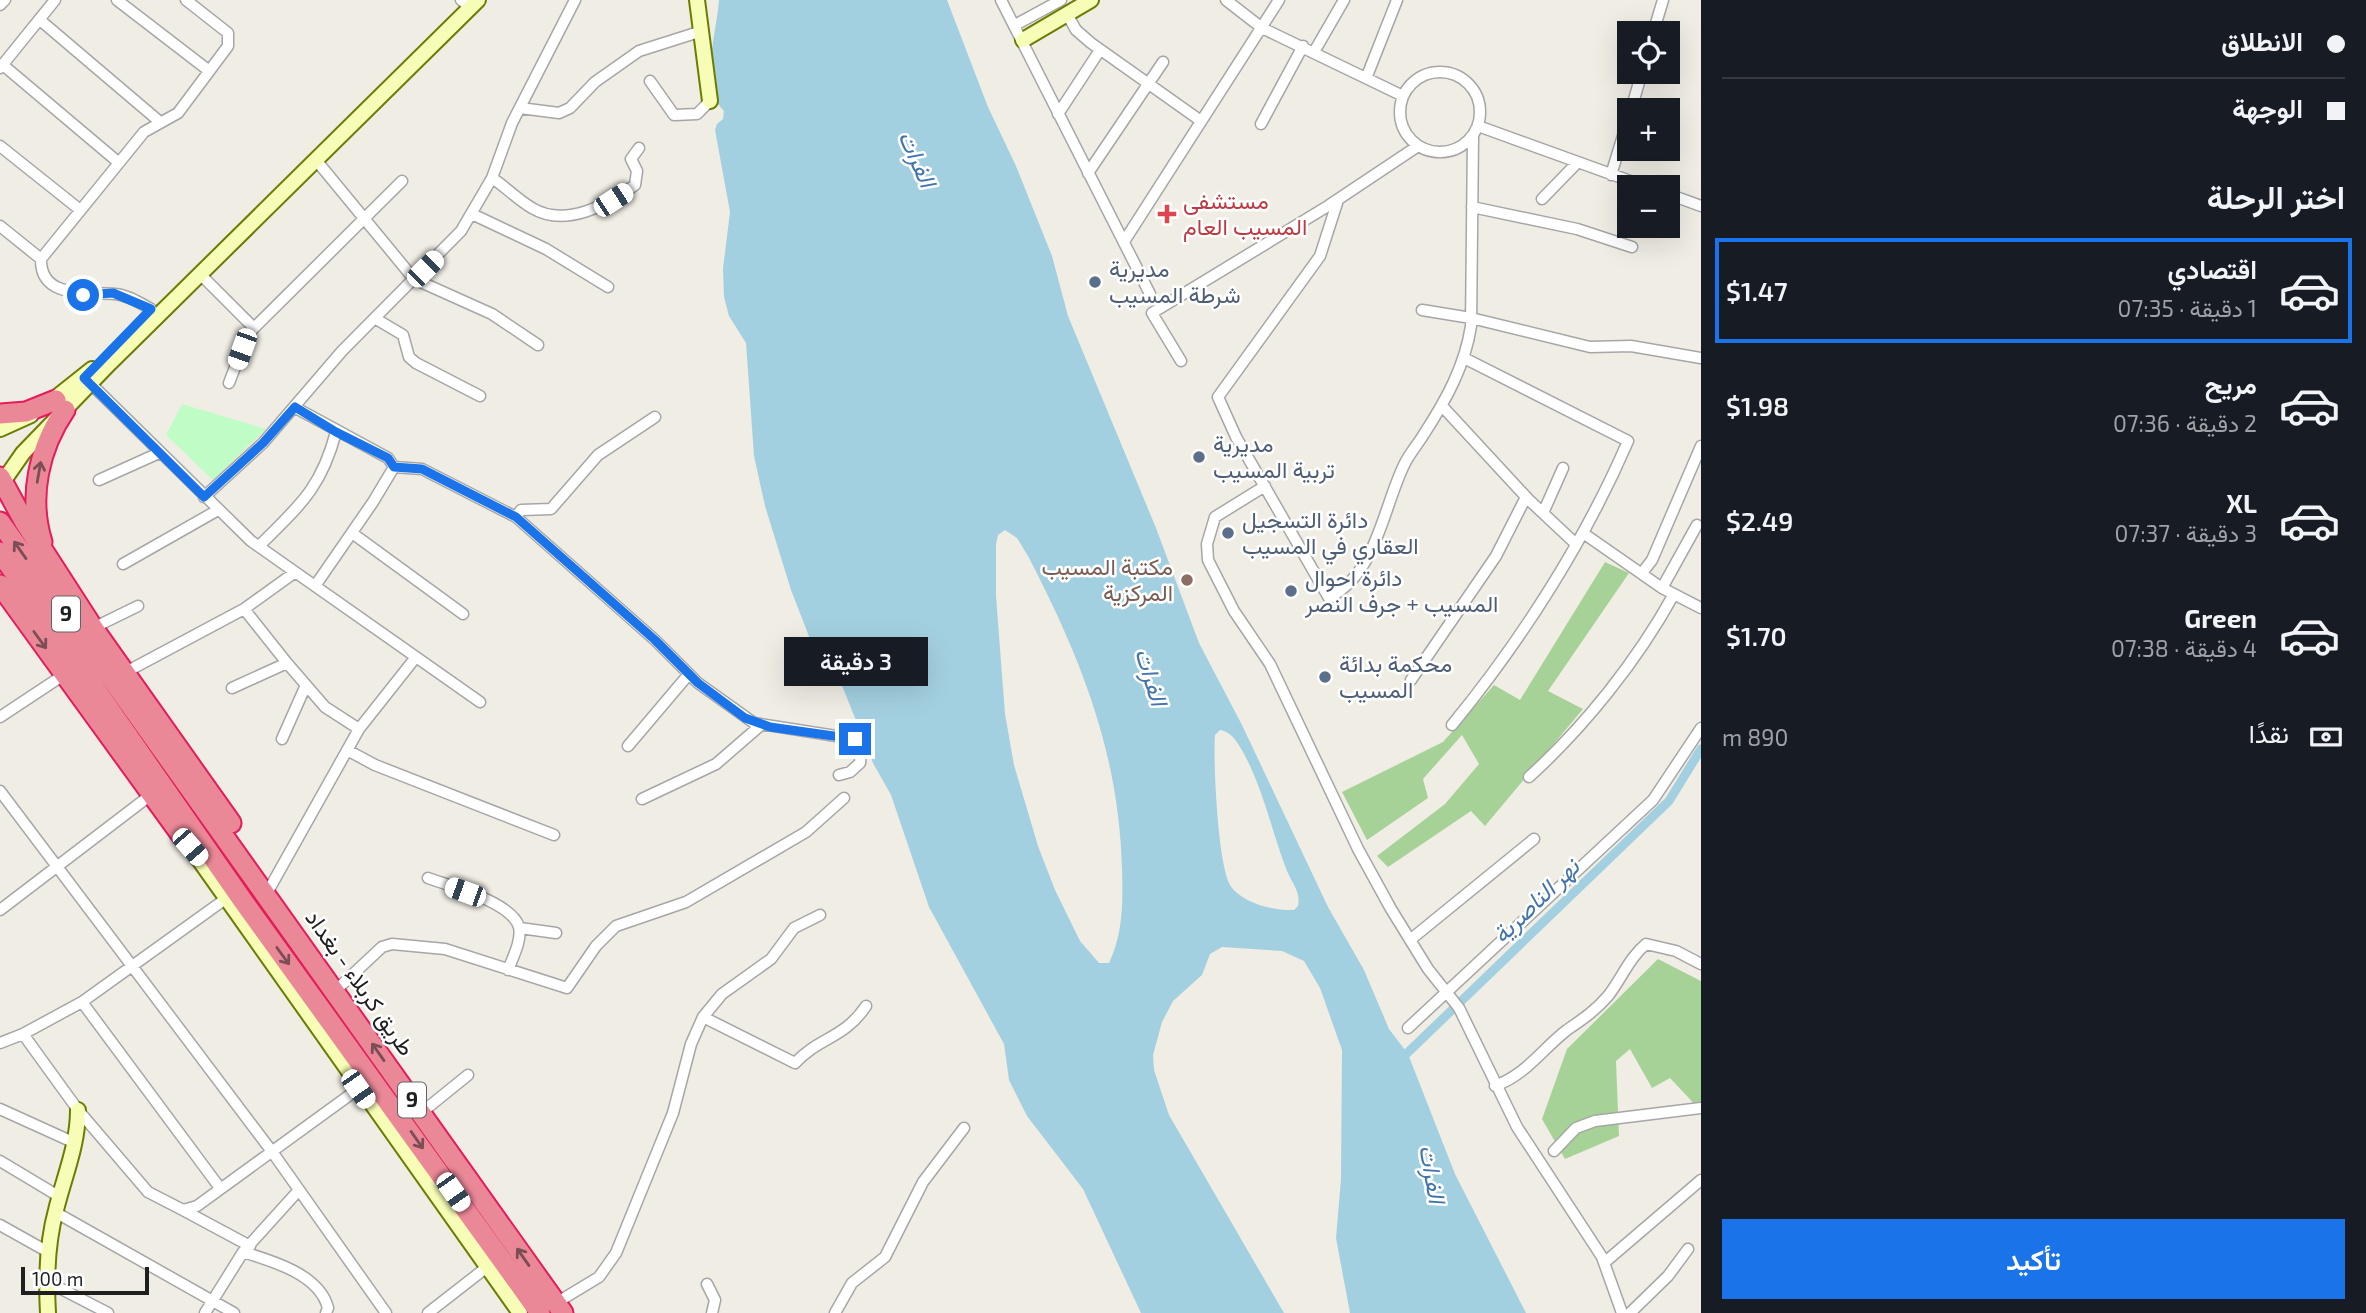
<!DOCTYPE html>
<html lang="ar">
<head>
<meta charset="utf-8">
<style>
  :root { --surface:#171b24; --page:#242831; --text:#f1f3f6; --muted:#9ea1a6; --line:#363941; --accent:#1a73e8 }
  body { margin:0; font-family:"Exo 2",Vazirmatn,sans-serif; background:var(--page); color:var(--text); direction:rtl; height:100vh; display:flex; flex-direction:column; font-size:26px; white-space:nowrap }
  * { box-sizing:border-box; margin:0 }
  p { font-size:23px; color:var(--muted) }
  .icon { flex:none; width:38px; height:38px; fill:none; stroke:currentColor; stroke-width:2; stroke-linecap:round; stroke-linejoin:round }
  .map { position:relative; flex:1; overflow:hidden; direction:ltr }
  .drawer { display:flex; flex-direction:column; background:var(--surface); width:665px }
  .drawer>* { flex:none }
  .banner { display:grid; align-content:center; height:154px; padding:0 21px; background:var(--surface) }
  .buttons { position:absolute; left:1617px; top:21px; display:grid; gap:14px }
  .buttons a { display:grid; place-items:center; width:63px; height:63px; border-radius:0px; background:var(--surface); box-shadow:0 7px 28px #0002; font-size:35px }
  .scale { position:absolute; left:21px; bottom:18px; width:128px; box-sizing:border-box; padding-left:7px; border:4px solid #1f1f1f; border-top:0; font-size:19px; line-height:24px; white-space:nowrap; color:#1f1f1f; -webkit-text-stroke:5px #fff; paint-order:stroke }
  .end { position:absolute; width:32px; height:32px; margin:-16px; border:9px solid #1a73e8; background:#fff; box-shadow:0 0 0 4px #fff }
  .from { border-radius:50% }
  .bubble { position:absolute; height:49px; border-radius:0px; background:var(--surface); box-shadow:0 7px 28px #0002; font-size:23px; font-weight:600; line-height:49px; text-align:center; direction:rtl }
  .car { position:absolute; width:21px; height:42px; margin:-21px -10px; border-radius:9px; box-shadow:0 0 5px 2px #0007; background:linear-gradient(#fff 24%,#345 0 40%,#fff 0 76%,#345 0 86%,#fff 0) }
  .banner b { display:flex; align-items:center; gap:24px; height:66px; font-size:26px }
  .banner b+b { border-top:2px solid var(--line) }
  .banner i { width:18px; height:18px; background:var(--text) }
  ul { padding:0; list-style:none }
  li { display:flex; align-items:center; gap:21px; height:105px; margin:0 14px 10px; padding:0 7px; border:4px solid transparent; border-radius:0px }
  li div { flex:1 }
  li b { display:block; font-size:26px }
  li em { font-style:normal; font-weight:600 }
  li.on { border-color:var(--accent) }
  li>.icon { width:63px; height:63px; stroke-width:1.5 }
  h2 { padding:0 21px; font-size:32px; line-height:84px }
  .pay { display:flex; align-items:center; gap:18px; height:77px; padding:0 21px; font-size:26px }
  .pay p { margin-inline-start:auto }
  .primary-button { display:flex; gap:14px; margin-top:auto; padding:14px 21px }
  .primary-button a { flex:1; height:80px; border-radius:0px; background:var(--accent); color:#fff; font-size:28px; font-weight:600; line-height:80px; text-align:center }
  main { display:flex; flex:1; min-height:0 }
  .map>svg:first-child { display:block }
  .forest { fill:#a7d297 }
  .park { fill:#c0fcc6 }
  .water { fill:#a3d0e0; fill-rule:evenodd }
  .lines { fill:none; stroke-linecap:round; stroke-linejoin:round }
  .canal { stroke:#a3d0e0; stroke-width:9 }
  .street-casing { stroke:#a6a6a6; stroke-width:13 }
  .secondary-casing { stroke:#6b7c00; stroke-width:18 }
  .highway-casing { stroke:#e41c5a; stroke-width:23 }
  .street { stroke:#fff; stroke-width:10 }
  .secondary { stroke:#f7fdb6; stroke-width:14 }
  .highway { stroke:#eb8898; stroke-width:19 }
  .oneway { stroke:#7b4e55 }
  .route { stroke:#1a73e8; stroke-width:9 }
  .health-dot { fill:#e0444e; stroke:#fff; stroke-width:2.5 }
  .service-dot { fill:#5c6f8a; stroke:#fff; stroke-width:2.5 }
  .education-dot { fill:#8d6e63; stroke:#fff; stroke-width:2.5 }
  .labels { text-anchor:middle; stroke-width:5; stroke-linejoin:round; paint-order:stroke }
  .shield { fill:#fff; stroke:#626262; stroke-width:2 }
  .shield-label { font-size:21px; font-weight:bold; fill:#1f1f1f }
  .health-label { font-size:23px; fill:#be3a42; stroke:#fff; text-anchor:start }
  .service-label { font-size:23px; fill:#4e5e75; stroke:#fff; text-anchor:start }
  .education-label { font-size:23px; fill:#785e54; stroke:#fff; text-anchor:end }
  .street-label { font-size:23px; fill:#1f1f1f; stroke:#fff }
  .water-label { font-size:24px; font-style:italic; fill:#4375ac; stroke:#fff }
</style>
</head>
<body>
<main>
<section class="drawer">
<div class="banner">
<b><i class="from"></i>الانطلاق</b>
<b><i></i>الوجهة</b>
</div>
<h2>اختر الرحلة</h2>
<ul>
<li class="on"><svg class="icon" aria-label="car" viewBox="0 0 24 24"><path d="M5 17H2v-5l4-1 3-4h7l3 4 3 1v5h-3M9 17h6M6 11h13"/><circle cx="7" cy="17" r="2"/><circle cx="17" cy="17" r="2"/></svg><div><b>اقتصادي</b><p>1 دقيقة · 07:35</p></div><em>$1.47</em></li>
<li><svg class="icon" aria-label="car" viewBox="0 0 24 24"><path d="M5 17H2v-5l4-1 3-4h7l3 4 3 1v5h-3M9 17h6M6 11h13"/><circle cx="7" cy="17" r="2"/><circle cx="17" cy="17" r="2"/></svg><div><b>مريح</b><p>2 دقيقة · 07:36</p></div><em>$1.98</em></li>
<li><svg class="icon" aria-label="car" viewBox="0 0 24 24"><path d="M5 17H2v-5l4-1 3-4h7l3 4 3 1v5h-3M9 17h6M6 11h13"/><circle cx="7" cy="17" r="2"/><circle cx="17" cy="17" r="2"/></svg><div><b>XL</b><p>3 دقيقة · 07:37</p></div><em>$2.49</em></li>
<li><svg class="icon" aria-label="car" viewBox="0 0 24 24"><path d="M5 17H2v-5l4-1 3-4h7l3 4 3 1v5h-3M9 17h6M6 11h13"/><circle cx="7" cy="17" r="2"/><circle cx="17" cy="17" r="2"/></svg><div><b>Green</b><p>4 دقيقة · 07:38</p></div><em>$1.70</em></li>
</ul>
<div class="pay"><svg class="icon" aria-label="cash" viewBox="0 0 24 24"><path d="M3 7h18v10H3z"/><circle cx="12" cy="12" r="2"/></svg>نقدًا<p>890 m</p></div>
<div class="primary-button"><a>تأكيد</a></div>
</section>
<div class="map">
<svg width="1701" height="1313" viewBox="0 0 1701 1313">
  <rect width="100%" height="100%" fill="#f0ede5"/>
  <!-- forest -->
  <path class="forest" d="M 1605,562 L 1629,573 L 1548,691 L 1583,709 L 1485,826 L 1471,811 L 1388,867 L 1377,856 L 1445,804 L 1479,764 L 1462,735 L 1423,779 L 1428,798 L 1367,840 L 1342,792 L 1443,742 L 1494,685 L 1520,700 Z
    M 1658,959 L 1701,981 L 1701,1111 L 1670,1078 L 1652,1088 L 1630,1049 L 1616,1061 L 1619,1136 L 1565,1159 L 1542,1119 L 1567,1049 Z"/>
  <!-- park -->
  <path class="park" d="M 182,404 L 266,429 L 213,480 L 166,435 Z"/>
  <!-- water -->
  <path class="water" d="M 719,0 L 947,0 L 988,107 L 1016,166 L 1052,256 L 1068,316 L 1156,528 L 1199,643 L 1242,725 L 1328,907 L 1364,970 L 1389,1029 L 1408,1054 L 1455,1174 L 1526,1313 L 1350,1313 L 1336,1238 L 1341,1179 L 1342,1050 L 1320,988 L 1304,961 L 1282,951 L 1222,947 L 1210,954 L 1202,975 L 1173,1001 L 1162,1022 L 1153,1055 L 1154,1070 L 1169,1115 L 1284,1313 L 1141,1313 L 1083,1189 L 1027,1116 L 1009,1080 L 1004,1044 L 929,907 L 891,795 L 873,763 L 843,688 L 810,639 L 791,590 L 765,506 L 754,456 L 746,343 L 729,316 L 724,297 L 723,269 L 730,212 L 715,130 L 717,124 L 723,119 L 724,111 C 698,86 717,33 719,0 ZM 1005,530 L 1017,538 L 1028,556 C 1081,658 1119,753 1122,869 C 1123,902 1123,934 1109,963 L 1099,963 L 1080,941 L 1055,890 L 1038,846 L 1014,765 L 1005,714 L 996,596 L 996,544 L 998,535 ZM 1220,730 C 1232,732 1237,742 1243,752 C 1263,788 1272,832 1287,871 C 1292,883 1301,892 1298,906 L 1294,910 C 1274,911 1241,903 1230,885 C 1218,864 1213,763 1215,735 Z"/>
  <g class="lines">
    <!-- canal -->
    <path class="canal" d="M 1400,1060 L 1669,801 L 1701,749"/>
    <!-- street casing -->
    <g class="street-casing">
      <path id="street" d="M 117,0 L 208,70
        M 461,0 L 465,3
        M 1001,0 L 1150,294
        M 1226,0 L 1262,28 L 1403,96
        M 0,5 L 5,0
        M 1067,14 L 1076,30 L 1091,43 L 1201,121
        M 40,20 L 160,122
        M 1015,25 L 1061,0
        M 1653,33 L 1663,0
        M 1314,52 L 1344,0
        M 3,65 L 118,162
        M 0,68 L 55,0
        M1400 112a40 40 0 1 1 80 0a40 40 0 1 1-80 0Z
        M 1367,76 L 1397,0
        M 650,81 L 674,115 L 697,114 L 710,101
        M 520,108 L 559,113 L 570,108 L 595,82 L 639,51 L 702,31
        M 1631,110 L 1642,72
        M 1058,114 L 1100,50
        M 1261,124 L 1303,46
        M 1478,126 L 1647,187
        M 0,146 L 79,209
        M 316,160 L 414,279 L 492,314 L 538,345
        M 1088,173 L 1163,62
        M 1611,175 L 1629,116
        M 492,178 C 506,187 518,200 532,208 C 565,228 608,205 635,185 L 637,171 L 631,159 L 639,148
        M 1668,194 L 1701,206
        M 1542,199 L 1577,163
        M 1338,200 L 1320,256 L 1218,397 L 1236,437 L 1329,598 C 1377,572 1382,511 1404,465 C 1409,454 1418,444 1424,434 C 1446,400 1465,366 1471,326 L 1473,137
        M 1472,207 L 1577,229 L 1632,247
        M 472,214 L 546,249 L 608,287
        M 0,226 L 41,259
        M 1125,240 L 1279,0
        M 200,274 L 254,328
        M 151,309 C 140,303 128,295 115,294 C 89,291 40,300 41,259 L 144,132 L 178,113 L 228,46 L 228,33 L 186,0
        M 1422,310 L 1471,318 L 1590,347 L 1631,346 L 1701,358
        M 376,319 L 403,335 L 409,357 L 416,363 L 480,396
        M 1181,361 L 1152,313 L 1328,206 L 1418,146
        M 87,380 L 251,541 L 416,657
        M 229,383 L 247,336 L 254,328 L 402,181
        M 1442,406 L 1529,500 L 1576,544
        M 294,407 L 388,458 L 394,467 L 373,502 L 315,586
        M 394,467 L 422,469 L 516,517 L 655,640 L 698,683 L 754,723 L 855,739 L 861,748 L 860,763 L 850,772 L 839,775
        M 99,480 L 159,453
        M 1265,486 L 1215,517 L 1207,544 L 1208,560 L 1234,611 L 1270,664 L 1358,849 L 1391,909 L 1428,969 L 1459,1008 L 1517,1127 L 1602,1257 L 1622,1313
        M 204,497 L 263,443 L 342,351 L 461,231 L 492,178 L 512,123 L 575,0
        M 1543,513 L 1563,468
        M 516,517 L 521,510 L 551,509 L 598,455 L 655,417
        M 352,533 L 463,614
        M 1583,533 L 1662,588 L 1701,608
        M 259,546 C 299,506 321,489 336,432
        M 123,564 L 218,510
        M 1642,573 L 1652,560 L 1701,446
        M 1662,588 L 1697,525
        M 244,609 L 287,663
        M 93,628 L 138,606
        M 126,672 L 244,609 L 294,573
        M 1411,680 L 1496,556 L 1526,497
        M 232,688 L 287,663 L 325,707 L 359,729
        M 0,717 L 65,674
        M 1452,725 C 1521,641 1585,541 1628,441 L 1464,358
        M 282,739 L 306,685
        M 628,746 L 689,674
        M 347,750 L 375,765 L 554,835
        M 1529,777 C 1585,726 1637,661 1674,594
        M 0,791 L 273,1153 L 386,1313
        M 642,799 L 716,764 L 761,725
        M 428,878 C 450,886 512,902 519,927 C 522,940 513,957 508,970
        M 267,893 L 359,729 L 416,657 L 480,702
        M 0,910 L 152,794
        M 520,928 L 556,933
        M 1410,940 L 1534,839
        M 335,991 L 382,947 L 392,944 L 445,949 L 567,988 L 596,946 L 616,926 L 686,902 L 806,832 L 844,798
        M 82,1002 L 220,1188
        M 703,1017 L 795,1063 C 819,1037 844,1039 866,1006
        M 1408,1028 L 1653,800 L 1701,728
        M 23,1034 L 82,1002 L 224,900
        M 0,1043 L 23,1034 L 78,1110 L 148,1192 L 183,1210 L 197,1206 L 358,1089
        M 1495,1086 C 1527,1074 1541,1050 1567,1030 C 1583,1019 1595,1011 1608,996 C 1622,978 1629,958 1646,944 L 1676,951 L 1701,964
        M 0,1109 L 75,1143
        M 421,1113 L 468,1075
        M 1554,1151 L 1576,1128 L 1595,1121 L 1701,1108
        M 0,1161 L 60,1197
        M 183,1210 L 250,1246
        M 55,1212 L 234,1313
        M 0,1225 L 50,1253
        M 243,1252 C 273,1261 320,1275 328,1308 L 326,1313
        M 1604,1263 L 1701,1180
        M 46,1281 L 108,1313
        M 707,1284 L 715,1300 L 712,1313
        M 556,1303 L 599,1277 L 616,1253 L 673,1113 L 691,1044 L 703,1017 L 722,994 L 771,959 L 794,928 L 820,915
        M 205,1313 L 243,1252 L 299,1190
        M 428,1313 L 487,1267
        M 835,1313 L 852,1283 L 885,1257 L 923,1182 L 964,1128
        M 1630,1313 L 1668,1276 L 1688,1249"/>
    </g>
    <!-- secondary casing -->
    <g class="secondary-casing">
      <path id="secondary" d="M 697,0 L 710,101
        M 1023,40 L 1091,0
        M 48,404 L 92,369
        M 0,429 L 31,415
        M 0,486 L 23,453 L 110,363 L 478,0
        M 190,847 L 520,1313
        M 48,1313 C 46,1279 47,1243 56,1210 C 64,1177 78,1145 78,1110"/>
    </g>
    <!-- highway casing -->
    <g class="highway-casing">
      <path id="highway" d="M 0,414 L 26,412 L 56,400
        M 0,477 L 24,521 L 93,628 L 231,823
        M 0,522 L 563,1313
        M 42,542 C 28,497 39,448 65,410
        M 0,552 L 243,901 L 540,1313
        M 0,585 L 182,836"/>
    </g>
    <!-- street -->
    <use href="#street" class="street"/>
    <!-- secondary -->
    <use href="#secondary" class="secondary"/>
    <!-- highway -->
    <use href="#highway" class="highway"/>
  </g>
  <!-- one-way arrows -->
  <defs><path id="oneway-shaft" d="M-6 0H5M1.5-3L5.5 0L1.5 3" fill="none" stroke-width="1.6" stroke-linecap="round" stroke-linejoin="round" transform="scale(1.75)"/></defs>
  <g class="oneway">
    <use href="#oneway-shaft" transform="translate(39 472) rotate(-80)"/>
    <use href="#oneway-shaft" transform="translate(20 550) rotate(-125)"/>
    <use href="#oneway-shaft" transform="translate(40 640) rotate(54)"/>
    <use href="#oneway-shaft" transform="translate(283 956) rotate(54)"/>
    <use href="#oneway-shaft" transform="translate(378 1052) rotate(-125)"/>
    <use href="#oneway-shaft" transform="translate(417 1140) rotate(55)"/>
    <use href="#oneway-shaft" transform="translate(523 1257) rotate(-125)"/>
  </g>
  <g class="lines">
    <!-- route -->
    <path class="route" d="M 83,295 L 113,293 L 151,309 L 84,378 L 204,497 L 263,443 L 295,407 L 336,432 L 388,458 L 394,467 L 422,469 L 516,517 L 655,640 L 698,683 L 745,718 L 770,727 L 855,739"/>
  </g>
  <!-- markers -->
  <path class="health-dot" d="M1163.5 203.5h7v7h7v7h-7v7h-7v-7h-7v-7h7z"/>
  <g class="service-dot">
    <circle cx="1095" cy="282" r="7"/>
    <circle cx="1199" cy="457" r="7"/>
    <circle cx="1228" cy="533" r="7"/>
    <circle cx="1291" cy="591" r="7"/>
    <circle cx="1325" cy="677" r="7"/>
  </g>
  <circle class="education-dot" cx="1187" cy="580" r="7"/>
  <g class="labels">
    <!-- shield labels -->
    <g class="shield">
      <rect x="52" y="596.5" width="28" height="35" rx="5"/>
      <rect x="398" y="1082.5" width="28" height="35" rx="5"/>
    </g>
    <g class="shield-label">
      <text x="66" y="621">9</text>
      <text x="412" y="1107">9</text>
    </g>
    <!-- health labels -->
    <g class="health-label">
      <text x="1183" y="209">مستشفى<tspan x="1183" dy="26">المسيب العام</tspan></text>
    </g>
    <!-- service labels -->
    <g class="service-label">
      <text x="1109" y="277">مديرية<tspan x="1109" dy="26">شرطة المسيب</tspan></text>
      <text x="1213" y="452">مديرية<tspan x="1213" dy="26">تربية المسيب</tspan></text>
      <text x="1242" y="528">دائرة التسجيل<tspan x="1242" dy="26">العقاري في المسيب</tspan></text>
      <text x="1305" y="586">دائرة احوال<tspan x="1305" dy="26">المسيب + جرف النصر</tspan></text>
      <text x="1339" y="672">محكمة بدائة<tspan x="1339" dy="26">المسيب</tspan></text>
    </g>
    <!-- education labels -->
    <g class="education-label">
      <text x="1173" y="575">مكتبة المسيب<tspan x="1173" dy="26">المركزية</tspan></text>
    </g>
    <!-- street labels -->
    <g class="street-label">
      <text transform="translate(360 983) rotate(55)" y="8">طريق كربلاء - بغداد</text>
    </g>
    <!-- water labels -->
    <g class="water-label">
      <text transform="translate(917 159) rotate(66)" y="8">الفرات</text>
      <text transform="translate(1151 677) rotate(73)" y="8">الفرات</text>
      <text transform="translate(1536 901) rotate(-44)" y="8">نهر الناصرية</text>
      <text transform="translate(1432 1174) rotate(80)" y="8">الفرات</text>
    </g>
  </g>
</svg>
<div class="buttons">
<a><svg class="icon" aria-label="locate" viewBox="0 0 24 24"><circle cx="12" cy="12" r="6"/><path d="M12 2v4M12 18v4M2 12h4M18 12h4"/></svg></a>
<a>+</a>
<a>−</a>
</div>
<div class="scale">100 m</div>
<i class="end from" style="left:83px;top:295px"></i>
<i class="end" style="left:855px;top:739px"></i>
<div class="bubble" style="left:784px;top:637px;width:144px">3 دقيقة</div>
<i class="car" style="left:613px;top:200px;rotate:57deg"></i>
<i class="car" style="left:425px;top:269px;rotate:45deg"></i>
<i class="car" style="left:242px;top:349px;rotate:200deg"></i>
<i class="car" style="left:190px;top:847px;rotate:139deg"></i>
<i class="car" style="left:465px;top:892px;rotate:290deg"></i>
<i class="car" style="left:358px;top:1089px;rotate:145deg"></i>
<i class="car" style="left:453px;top:1192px;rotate:145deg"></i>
</div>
</main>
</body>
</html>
